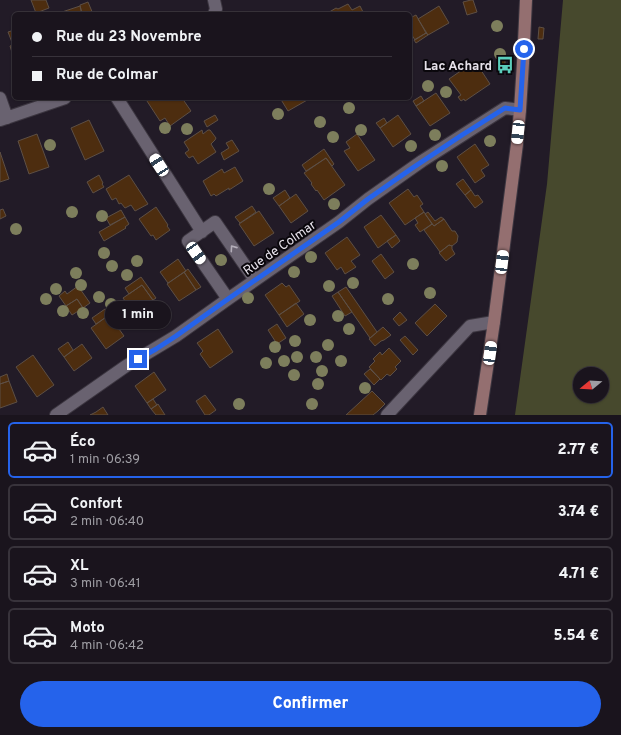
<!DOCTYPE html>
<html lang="fr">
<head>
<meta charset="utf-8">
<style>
  :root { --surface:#1a141d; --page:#27212a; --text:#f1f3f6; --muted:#9f9ea4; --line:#38333b; --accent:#2563eb }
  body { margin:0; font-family:Overpass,sans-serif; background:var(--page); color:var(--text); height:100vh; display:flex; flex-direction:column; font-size:15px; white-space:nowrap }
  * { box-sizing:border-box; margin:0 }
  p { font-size:13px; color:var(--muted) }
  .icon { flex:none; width:22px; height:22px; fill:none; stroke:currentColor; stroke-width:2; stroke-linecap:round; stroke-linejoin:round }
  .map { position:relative; height:415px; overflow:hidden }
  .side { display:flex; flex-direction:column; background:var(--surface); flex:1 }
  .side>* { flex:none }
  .banner { position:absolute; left:12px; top:12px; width:400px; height:88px; border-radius:6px; box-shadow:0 1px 3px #0004,0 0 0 1px var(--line); display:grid; align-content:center; height:88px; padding:0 20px; background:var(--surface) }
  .needle { width:26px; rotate:252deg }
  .controls { position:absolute; left:573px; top:367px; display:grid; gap:8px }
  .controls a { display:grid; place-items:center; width:36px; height:36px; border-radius:50%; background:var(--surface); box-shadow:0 1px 3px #0004,0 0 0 1px var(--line); font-size:20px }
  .end { position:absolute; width:18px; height:18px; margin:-9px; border:5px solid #2563eb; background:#fff; box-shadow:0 0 0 2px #fff }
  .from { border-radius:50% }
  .bubble { position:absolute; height:28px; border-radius:14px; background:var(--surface); box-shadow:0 1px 3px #0004,0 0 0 1px var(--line); font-size:13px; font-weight:800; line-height:28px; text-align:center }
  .car { position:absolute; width:12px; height:24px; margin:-12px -6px; border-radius:5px; box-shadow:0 0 3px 1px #0007; background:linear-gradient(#fff 24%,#345 0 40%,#fff 0 76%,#345 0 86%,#fff 0) }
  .banner b { display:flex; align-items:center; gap:14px; height:38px; font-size:15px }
  .banner b+b { border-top:1px solid var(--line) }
  .banner i { width:10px; height:10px; background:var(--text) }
  ul { padding:7px 0 0; list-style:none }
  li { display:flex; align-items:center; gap:12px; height:56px; margin:0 8px 6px; padding:0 12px; border:2px solid var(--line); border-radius:6px }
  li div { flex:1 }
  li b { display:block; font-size:15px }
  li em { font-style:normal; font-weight:800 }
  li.current { border-color:var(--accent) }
  li>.icon { width:36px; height:36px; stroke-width:1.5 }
  .action { display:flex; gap:8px; margin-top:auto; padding:8px 20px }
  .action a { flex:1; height:46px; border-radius:24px; background:var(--accent); color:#fff; font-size:16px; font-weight:800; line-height:46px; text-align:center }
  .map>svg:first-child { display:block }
  .green { fill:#47492d; fill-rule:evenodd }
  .building { fill:#4d2d0f; stroke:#5d4f45 }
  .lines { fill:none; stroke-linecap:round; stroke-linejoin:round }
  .street-casing { stroke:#3c3640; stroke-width:14 }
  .secondary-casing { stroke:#3c3640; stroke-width:14 }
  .street { stroke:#696270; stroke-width:12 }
  .secondary { stroke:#946f70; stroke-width:12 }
  .tree { fill:#7d7e5c }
  .oneway { stroke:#b4aeb9 }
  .route { stroke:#2563eb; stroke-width:5 }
  .labels { text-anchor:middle; stroke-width:4; stroke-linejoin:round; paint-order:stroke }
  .poi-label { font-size:13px; font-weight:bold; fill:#e6e1ea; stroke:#0a070c; text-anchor:end }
  .street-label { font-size:13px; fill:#e6e1ea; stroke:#0a070c }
</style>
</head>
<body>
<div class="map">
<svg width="621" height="415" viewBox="0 0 621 415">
  <rect width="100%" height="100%" fill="#221b27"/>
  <!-- green -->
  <path class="green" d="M 563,0 L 621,0 L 621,415 L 515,415 L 547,184 ZM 580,374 L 602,374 L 602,396 L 580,396 Z"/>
  <!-- building -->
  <path class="building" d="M 31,0 L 46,0 L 49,8 L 36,13 Z
    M 471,0 L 473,0 L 477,12 L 467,15 L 463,2 Z
    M 88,2 L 93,14 L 82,14 L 80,5 Z
    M 348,4 L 352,10 L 360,6 L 364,14 L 326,14 L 336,8 L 338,9 Z
    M 80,6 L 82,14 L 63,14 L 62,12 Z
    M 439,6 L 449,23 L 428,35 L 418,19 Z
    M 416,15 L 426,33 L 415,40 L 410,32 L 410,18 Z
    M 539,27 L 544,28 L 543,39 L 538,39 Z
    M 14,30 L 14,59 L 10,46 L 13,45 L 8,32 Z
    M 426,33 L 428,35 L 416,43 L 414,40 Z
    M 501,58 L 505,58 L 505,70 L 500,70 Z
    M 475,61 L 490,84 L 465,101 L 464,99 L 461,101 L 458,97 L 461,95 L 449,79 Z
    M 436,93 L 450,113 L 430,126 L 416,106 Z
    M 421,96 L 424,101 L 416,106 L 413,101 Z
    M 145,98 L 182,98 L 191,111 L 170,126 L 165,118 L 160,121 Z
    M 280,98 L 309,98 L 309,99 L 288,111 Z
    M 215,115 L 218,120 L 207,127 L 204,121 Z
    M 398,115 L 411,134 L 393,147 L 380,128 Z
    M 384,118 L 387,123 L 380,128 L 376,123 Z
    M 89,120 L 104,151 L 85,160 L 71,128 Z
    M 202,130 L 203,134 L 208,130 L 210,130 L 216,138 L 215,140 L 211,144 L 216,152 L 198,164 L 193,156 L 189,158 L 185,153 L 189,150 L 184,142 Z
    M 37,134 L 49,167 L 29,174 L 18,141 Z
    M 357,134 L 375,160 L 358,171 L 344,151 L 350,148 L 346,142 Z
    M 232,140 L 239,151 L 224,160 L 221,153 L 229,148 L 226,143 Z
    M 475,144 L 489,165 L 481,170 L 485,176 L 475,183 L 457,157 Z
    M 324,149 L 334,164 L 332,166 L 326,158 L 306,171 L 302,165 Z
    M 0,152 L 9,179 L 0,182 Z
    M 326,158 L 345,185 L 324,200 L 317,190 L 316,191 L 311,184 L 312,183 L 304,173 Z
    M 235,167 L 243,181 L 229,190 L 229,188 L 216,196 L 214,194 L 211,196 L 203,181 L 222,169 L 224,173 Z
    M 99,175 L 103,183 L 102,184 L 104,187 L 93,193 L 87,182 Z
    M 129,175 L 148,204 L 135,211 L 131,205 L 125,208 L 121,203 L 119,204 L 116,198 L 112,200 L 106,189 Z
    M 463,179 L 471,190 L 465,195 L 456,184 Z
    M 408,189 L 414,197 L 417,195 L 423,204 L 420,206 L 424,212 L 405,225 L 389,203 Z
    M 285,190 L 290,198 L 279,206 L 273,198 Z
    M 471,190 L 475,196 L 478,195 L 483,202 L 475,208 L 465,195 Z
    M 296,194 L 308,211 L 291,223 L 279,206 Z
    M 252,206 L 256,212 L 240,223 L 235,217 Z
    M 156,207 L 168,225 L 167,226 L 170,230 L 156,240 L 153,235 L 151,236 L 139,219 Z
    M 3,209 L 6,216 L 0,219 L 0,210 Z
    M 121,210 L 125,217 L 110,225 L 106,218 Z
    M 259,211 L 274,233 L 254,246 L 239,224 Z
    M 424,212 L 432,224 L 420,232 L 415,225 L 418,223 L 415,218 Z
    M 428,212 L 435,221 L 441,217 L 444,219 L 434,226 L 425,214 Z
    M 381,215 L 396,235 L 378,248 L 364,227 Z
    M 125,217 L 129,224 L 125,227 L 126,228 L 104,241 L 99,232 Z
    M 444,219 L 452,231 L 455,231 L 458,236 L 457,242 L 452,246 L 449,245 L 440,252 L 424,230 L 432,224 L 434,226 Z
    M 396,235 L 400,241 L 392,248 L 387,241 Z
    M 347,237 L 360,255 L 351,261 L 356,267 L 345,274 L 341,267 L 337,270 L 325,253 Z
    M 449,245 L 452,246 L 452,249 L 455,254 L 446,261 L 439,253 Z
    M 381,254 L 394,272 L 385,279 L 372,261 Z
    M 178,259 L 186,271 L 168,283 L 160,272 Z
    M 188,269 L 201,287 L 196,290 L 184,272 Z
    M 184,272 L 196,290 L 179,301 L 167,284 Z
    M 141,277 L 156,298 L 153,300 L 142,285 L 129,294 L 125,288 Z
    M 282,283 L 286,287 L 289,285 L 300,301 L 279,315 L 265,295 Z
    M 142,285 L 162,313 L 143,327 L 123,298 Z
    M 78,286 L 90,303 L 83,308 L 77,299 L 66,306 L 59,296 L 65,291 L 67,294 Z
    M 346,287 L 377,332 L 370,338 L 338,292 Z
    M 338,292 L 352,312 L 345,316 L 332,296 Z
    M 77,299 L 83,308 L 72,315 L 66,306 Z
    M 296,303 L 304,314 L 287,327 L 279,315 Z
    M 435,304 L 447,316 L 427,336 L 415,323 Z
    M 105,309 L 109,315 L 96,324 L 92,318 Z
    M 400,312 L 407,320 L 399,326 L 393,319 Z
    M 109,315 L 124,336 L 106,349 L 91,328 Z
    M 277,324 L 286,338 L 277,344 L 268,330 Z
    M 383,327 L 391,335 L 384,340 L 381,341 L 375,346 L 369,339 Z
    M 218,329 L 233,352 L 210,368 L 200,354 L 203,351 L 197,343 Z
    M 405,336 L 418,350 L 413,355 L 400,340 Z
    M 68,342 L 73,350 L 64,357 L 58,349 Z
    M 82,344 L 92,358 L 74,371 L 64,357 Z
    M 389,348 L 401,361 L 395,367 L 397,369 L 390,376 L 387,374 L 381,380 L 369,367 L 375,361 L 373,359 L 380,352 L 382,355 Z
    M 33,355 L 54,385 L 37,397 L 16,367 Z
    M 370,369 L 380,379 L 374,385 L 364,374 Z
    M 154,372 L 166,390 L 147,403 L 135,386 Z
    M 7,374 L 9,381 L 0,384 L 0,377 Z
    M 9,381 L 17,402 L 0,408 L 0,384 Z
    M 372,391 L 385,404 L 378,411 L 373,415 L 346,415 Z
    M 205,395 L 216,410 L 209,415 L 205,415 L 196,401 Z
    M 153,399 L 157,405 L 151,409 L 147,403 Z
    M 158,404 L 165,415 L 156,415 L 151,409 Z
    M 103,407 L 108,415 L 90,415 L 96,412 Z"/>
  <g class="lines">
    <!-- street casing -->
    <g class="street-casing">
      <path id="street" d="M 214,0 L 216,9 L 214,14
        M 0,98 L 7,118
        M 117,98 L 202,232
        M 0,120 L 65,98
        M 228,299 L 188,241 L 215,222 L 255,280
        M 56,415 L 126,366 L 176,336 L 228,299 L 339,222 L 368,199 L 422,161 L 505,108 L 520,110
        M 387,415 L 470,326 L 494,322"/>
    </g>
    <!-- secondary casing -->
    <g class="secondary-casing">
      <path id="secondary" d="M 480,415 L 494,322 L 517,144 L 520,110 L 523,63 L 526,0"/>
    </g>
    <!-- street -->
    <use href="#street" class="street"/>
    <!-- secondary -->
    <use href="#secondary" class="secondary"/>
  </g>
  <!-- trees -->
  <g class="tree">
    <circle cx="497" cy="26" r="6"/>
    <circle cx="500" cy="54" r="6"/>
    <circle cx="428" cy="86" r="6"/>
    <circle cx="446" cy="92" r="6"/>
    <circle cx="349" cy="108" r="6"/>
    <circle cx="278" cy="114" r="6"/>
    <circle cx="320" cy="122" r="6"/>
    <circle cx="165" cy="128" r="6"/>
    <circle cx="187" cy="129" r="6"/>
    <circle cx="361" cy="130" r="6"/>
    <circle cx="435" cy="135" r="6"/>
    <circle cx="333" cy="137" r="6"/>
    <circle cx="490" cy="141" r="6"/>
    <circle cx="50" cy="145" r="6"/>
    <circle cx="411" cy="146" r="6"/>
    <circle cx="442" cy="166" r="6"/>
    <circle cx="269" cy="189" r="6"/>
    <circle cx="334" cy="204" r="6"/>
    <circle cx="72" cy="212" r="6"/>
    <circle cx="102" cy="216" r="6"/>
    <circle cx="16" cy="229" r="6"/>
    <circle cx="104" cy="253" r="6"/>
    <circle cx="311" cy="257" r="6"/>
    <circle cx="221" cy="260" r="6"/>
    <circle cx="137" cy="261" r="6"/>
    <circle cx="413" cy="264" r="6"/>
    <circle cx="112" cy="266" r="6"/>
    <circle cx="294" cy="272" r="6"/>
    <circle cx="76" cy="273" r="6"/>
    <circle cx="127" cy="275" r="6"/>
    <circle cx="353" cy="283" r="6"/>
    <circle cx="81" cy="285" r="6"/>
    <circle cx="329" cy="286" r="6"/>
    <circle cx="56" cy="289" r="6"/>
    <circle cx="430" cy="293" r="6"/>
    <circle cx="99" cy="297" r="6"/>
    <circle cx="248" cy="298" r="6"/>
    <circle cx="46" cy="299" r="6"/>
    <circle cx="388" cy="299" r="6"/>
    <circle cx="111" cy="304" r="6"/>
    <circle cx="63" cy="311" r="6"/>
    <circle cx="83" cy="313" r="6"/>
    <circle cx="120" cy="315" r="6"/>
    <circle cx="338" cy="316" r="6"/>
    <circle cx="310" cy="320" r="6"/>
    <circle cx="349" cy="329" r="6"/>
    <circle cx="295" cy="341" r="6"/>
    <circle cx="328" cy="345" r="6"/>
    <circle cx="275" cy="347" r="6"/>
    <circle cx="297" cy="357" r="6"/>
    <circle cx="316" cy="357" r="6"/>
    <circle cx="284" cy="361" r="6"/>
    <circle cx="341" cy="361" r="6"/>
    <circle cx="266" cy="363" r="6"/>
    <circle cx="322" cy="371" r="6"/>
    <circle cx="294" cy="375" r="6"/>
    <circle cx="318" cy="384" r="6"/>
    <circle cx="365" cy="388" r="6"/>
    <circle cx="239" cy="404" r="6"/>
    <circle cx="312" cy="404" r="6"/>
  </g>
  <!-- one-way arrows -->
  <defs><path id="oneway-chevron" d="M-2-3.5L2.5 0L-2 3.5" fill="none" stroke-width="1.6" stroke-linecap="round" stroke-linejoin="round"/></defs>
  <use class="oneway" href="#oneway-chevron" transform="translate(233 248) rotate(-125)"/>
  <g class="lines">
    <!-- route -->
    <path class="route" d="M 138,359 L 156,349 L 176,336 L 228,299 L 339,222 L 368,199 L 411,169 L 462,135 L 505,108 L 520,110 L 524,49"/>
  </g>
  <!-- icons -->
  <defs>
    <g id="bus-bare" transform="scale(1.38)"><path d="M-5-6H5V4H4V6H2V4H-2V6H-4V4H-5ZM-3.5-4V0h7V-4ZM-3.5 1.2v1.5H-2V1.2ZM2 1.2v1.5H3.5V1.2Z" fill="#5bcebc" stroke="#0a070c" stroke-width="2.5" paint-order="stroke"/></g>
  </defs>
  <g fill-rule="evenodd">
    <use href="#bus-bare" x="505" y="65"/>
  </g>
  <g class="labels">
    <!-- poi labels -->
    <g class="poi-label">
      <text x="492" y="70">Lac Achard</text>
    </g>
    <!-- street labels -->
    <g class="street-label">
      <text transform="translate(279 247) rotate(-35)" y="5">Rue de Colmar</text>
    </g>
  </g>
</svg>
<div class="controls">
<a><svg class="needle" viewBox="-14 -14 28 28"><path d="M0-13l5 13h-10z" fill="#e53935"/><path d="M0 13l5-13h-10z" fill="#9f9ea4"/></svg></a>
</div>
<i class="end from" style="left:524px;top:49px"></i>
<i class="end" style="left:138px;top:359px"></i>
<div class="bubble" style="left:105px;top:301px;width:66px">1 min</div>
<i class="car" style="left:518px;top:132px;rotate:186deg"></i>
<i class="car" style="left:159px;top:165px;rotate:327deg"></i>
<i class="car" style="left:196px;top:253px;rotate:145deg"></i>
<i class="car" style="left:502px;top:262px;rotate:7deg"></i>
<i class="car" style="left:490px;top:353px;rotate:8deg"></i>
<div class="banner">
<b><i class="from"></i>Rue du 23 Novembre</b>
<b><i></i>Rue de Colmar</b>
</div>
</div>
<section class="side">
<ul>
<li class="current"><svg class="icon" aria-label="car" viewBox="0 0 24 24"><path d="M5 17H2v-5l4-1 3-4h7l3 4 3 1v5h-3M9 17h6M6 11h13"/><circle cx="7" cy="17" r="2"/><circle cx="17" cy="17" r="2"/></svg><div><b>Éco</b><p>1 min · 06:39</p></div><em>2.77 €</em></li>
<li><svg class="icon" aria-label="car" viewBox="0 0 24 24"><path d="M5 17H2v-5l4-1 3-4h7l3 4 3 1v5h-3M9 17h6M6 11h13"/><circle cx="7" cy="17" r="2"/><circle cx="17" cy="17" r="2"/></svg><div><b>Confort</b><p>2 min · 06:40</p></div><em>3.74 €</em></li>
<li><svg class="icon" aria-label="car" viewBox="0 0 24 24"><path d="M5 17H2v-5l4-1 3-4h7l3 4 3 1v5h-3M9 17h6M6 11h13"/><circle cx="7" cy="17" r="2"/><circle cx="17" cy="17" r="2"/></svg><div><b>XL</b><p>3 min · 06:41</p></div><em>4.71 €</em></li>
<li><svg class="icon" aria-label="car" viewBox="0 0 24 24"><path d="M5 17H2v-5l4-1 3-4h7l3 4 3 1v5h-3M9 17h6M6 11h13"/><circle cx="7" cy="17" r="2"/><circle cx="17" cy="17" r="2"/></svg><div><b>Moto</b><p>4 min · 06:42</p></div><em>5.54 €</em></li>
</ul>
<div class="action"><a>Confirmer</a></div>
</section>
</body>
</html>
